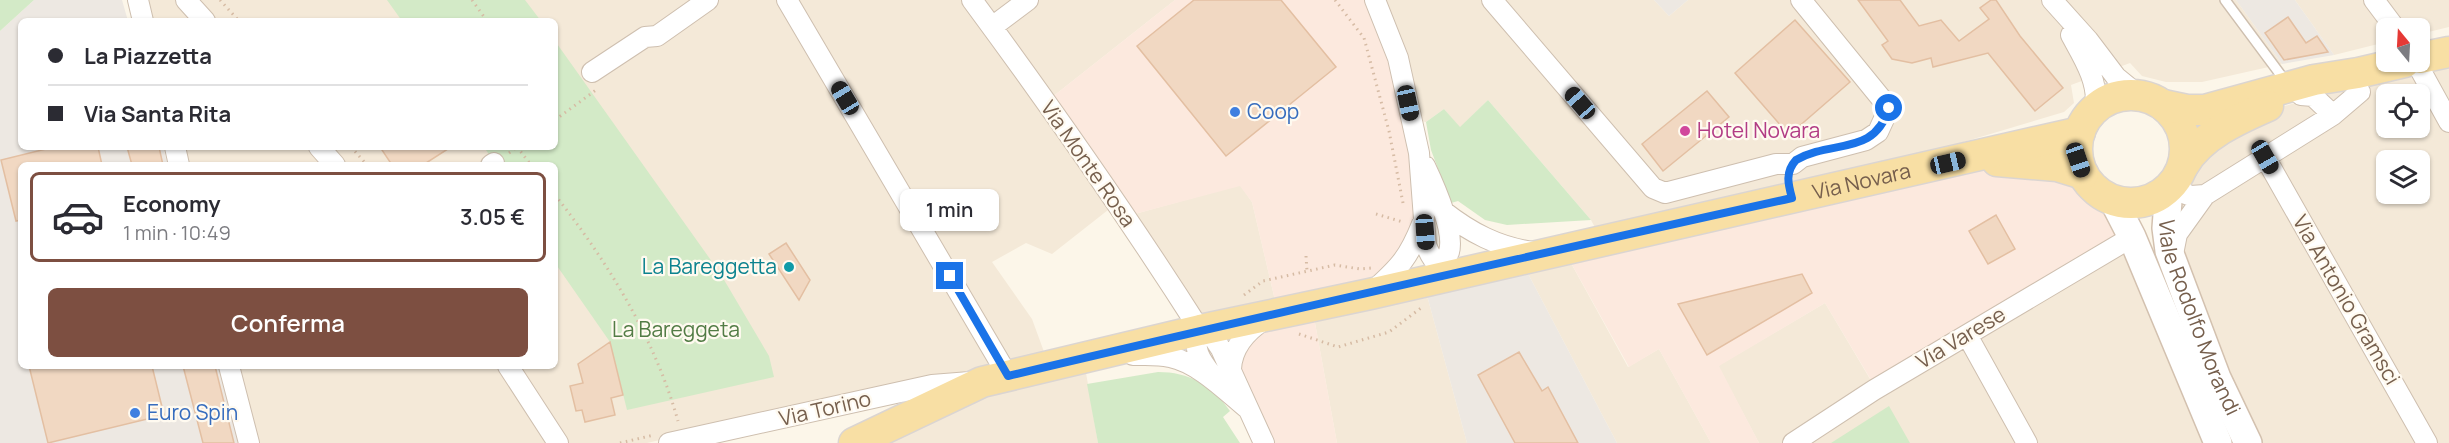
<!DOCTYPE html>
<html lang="it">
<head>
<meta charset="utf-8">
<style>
  :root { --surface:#fff; --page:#f7f7f7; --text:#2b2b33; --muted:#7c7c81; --line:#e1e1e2; --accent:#7d4f41 }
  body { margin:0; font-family:Manrope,sans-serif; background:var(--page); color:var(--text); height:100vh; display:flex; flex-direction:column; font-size:22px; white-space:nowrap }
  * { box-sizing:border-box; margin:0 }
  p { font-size:20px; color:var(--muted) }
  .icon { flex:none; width:33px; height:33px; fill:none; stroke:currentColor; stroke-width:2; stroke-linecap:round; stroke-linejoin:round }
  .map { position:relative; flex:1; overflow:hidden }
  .drawer { position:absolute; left:18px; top:162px; width:540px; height:207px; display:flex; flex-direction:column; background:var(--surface); border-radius:9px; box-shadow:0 2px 4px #0004 }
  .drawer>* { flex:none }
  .guide { position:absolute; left:18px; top:18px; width:540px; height:132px; border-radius:9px; box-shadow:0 2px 4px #0004; display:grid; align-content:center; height:132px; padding:0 30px; background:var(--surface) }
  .needle { width:39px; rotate:342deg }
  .buttons { position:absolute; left:2376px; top:18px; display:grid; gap:12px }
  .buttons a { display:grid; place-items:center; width:54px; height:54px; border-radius:9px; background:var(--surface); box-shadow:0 2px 4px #0004; font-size:30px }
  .end { position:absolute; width:27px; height:27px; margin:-14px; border:8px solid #1a73e8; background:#fff; box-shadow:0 0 0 3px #fff }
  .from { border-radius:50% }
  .bubble { position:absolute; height:42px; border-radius:9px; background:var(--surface); box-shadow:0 2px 4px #0004; font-size:20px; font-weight:600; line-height:42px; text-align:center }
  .car { position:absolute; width:18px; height:36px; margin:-18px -9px; border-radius:8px; box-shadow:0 0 4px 2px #0007; background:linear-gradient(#222 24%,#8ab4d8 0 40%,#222 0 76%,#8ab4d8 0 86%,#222 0) }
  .guide b { display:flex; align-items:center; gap:21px; height:57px; font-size:22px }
  .guide b+b { border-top:2px solid var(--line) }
  .guide i { width:15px; height:15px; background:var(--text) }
  ul { padding:10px 0 0; list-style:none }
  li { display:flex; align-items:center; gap:18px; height:90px; margin:0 12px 9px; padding:0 18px; border:3px solid transparent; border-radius:9px }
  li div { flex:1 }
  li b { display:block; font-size:22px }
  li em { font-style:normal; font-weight:600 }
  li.current { border-color:var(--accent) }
  li>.icon { width:54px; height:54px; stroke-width:1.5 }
  .action { display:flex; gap:12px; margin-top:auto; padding:12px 30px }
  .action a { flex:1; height:69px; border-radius:9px; background:var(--accent); color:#fff; font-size:24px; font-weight:600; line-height:69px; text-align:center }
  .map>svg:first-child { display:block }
  .residential { fill:#f4e9d8; fill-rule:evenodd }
  .commercial { fill:#fce9de }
  .industrial { fill:#ede8e2 }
  .green { fill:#d3eac7 }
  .building { fill:#f1d8c2; stroke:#e3bfa2; stroke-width:1.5 }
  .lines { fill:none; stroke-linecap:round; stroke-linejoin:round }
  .lane-casing { stroke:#cebfaf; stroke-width:12 }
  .street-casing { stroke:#cebfaf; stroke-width:22 }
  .secondary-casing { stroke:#d3c1af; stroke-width:30 }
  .primary-casing { stroke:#dbd5d1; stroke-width:33 }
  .path { stroke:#d6bba4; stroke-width:3; stroke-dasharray:1.5 4.5; stroke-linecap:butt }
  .lane { stroke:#fff; stroke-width:9 }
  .street { stroke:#fff; stroke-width:20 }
  .secondary { stroke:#fff; stroke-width:27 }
  .primary { stroke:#f8dfa4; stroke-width:30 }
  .route { stroke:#1a73e8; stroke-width:8 }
  .shop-dot { fill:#3f7fe0; stroke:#fffaf0; stroke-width:2 }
  .hotel-dot { fill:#d1479c; stroke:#fffaf0; stroke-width:2 }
  .culture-dot { fill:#0f9aa8; stroke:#fffaf0; stroke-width:2 }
  .labels { text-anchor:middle; stroke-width:4.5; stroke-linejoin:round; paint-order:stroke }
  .shop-label { font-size:21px; fill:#366cbe; stroke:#fffaf0; text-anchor:start }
  .hotel-label { font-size:21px; fill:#b23c85; stroke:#fffaf0; text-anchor:start }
  .street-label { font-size:21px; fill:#765f4d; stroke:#fffaf0 }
  .culture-label { font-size:21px; fill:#0d838f; stroke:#fffaf0; text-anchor:end }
  .park-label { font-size:21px; fill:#527c45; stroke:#fffaf0 }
</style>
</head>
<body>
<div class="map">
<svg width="2449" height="443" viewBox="0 0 2449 443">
  <rect width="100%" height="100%" fill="#fcf6e9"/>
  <!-- residential -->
  <path class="residential" d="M 138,0 L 186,0 L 205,21 L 143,21 Z
    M 194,0 L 1175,0 L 1051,98 L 1131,215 L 1240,185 L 1252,202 L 1277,309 L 1189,326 L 1108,210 L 1052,254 L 1026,243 L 992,262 L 1032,319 L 1047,360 L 980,375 L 928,378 L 647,443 L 563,443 L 514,366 L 555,366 L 555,165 L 343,165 L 327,147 L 555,147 L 555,21 L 213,21 Z
    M 1367,0 L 1654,0 L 1669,16 L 1688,0 L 2236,0 L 2282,64 L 2202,82 L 2166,82 L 2142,76 L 2130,63 L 2071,85 L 2074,103 L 2064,112 L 1782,196 L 1600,237 L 1591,220 L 1488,100 L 1460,128 L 1444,109 L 1426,122 L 1405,119 Z
    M 2295,0 L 2449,0 L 2449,27 L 2420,34 L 2420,28 L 2386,28 L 2386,42 L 2334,55 Z
    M 2449,56 L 2449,443 L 2255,443 L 2219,377 L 2170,215 L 2206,145 L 2275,109 ZM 2386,94 L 2420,94 L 2420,128 L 2386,128 ZM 2386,160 L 2420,160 L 2420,194 L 2386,194 Z
    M 175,147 L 319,147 L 335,165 L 179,165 Z
    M 2125,235 L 2212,443 L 1759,443 L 1718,366 L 1825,303 L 1873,384 Z
    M 1566,254 L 1628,367 L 1659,349 L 1711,443 L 1617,443 L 1523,264 Z
    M 1425,288 L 1467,443 L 1337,443 L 1313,312 Z
    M 229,366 L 508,366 L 558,443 L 249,443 Z
    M 1085,367 L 1098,443 L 874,443 L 981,393 Z"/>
  <!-- commercial -->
  <path class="commercial" d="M 1175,0 L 1367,0 L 1390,58 L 1414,154 L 1420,216 L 1408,248 L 1368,291 L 1277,309 L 1252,202 L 1240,186 L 1131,215 L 1051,98 Z
    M 2003,165 L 2083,185 L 2110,203 L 2125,235 L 1874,385 L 1825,303 L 1719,366 L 1759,443 L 1711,443 L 1659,349 L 1629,367 L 1566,254 L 1932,178 Z
    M 1313,312 L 1337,443 L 1272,443 L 1237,366 L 1243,351 L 1259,332 Z"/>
  <!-- industrial -->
  <path class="industrial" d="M 34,0 L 122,0 L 128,21 L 21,21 L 21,147 L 163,147 L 168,165 L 21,165 L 21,366 L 224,366 L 246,443 L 0,443 L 0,31 Z
    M 1654,0 L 1688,0 L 1669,16 Z
    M 2236,0 L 2295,0 L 2334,55 L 2282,64 Z
    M 1523,264 L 1617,443 L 1467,443 L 1425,288 Z"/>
  <!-- green -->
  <path class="green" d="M 0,0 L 34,0 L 0,31 Z
    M 387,0 L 525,0 L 541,21 L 402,21 Z
    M 555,41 L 720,273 L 769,356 L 774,377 L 627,410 L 610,342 L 555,263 L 555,165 L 496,165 L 484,147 L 555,147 Z
    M 1488,100 L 1591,220 L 1507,225 L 1485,220 L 1458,201 L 1451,203 L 1431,150 L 1426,122 L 1444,109 L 1460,127 Z
    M 1158,372 C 1189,372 1212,385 1230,411 L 1223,417 L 1240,443 L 1098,443 L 1087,384 Z
    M 1889,406 L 1910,443 L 1831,443 Z"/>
  <!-- building -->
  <path class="building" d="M 1194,0 L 1281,0 L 1336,67 L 1226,156 L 1137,46 Z
    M 1858,0 L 1900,0 L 1919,26 L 1941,20 L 1959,41 L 1989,19 L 1980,8 L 1991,0 L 1996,0 L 2020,36 L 2063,88 L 2035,111 L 1988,53 L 1933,67 L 1931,58 L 1912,63 L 1892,59 L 1882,45 L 1888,41 Z
    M 2288,17 L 2306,43 L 2317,36 L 2328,52 L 2284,60 L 2265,33 Z
    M 1795,20 L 1850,82 L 1789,135 L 1735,73 Z
    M 1707,91 L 1729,117 L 1663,171 L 1642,144 Z
    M 54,147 L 98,147 L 102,165 L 21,165 L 21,220 L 16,221 L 1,160 Z
    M 127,147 L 159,147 L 163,165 L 132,165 Z
    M 380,147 L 451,147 L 423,165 L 392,165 Z
    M 1996,215 L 2015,249 L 1988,264 L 1969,231 Z
    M 786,243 L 810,280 L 799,300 L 769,254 Z
    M 1802,274 L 1812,293 L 1707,355 L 1678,304 Z
    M 610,342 L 623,395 L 611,398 L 615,415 L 585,422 L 582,410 L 576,411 L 570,386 L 583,383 L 578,364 Z
    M 1519,352 L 1542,391 L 1548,387 L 1578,443 L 1515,443 L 1478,375 Z
    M 29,366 L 152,366 L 164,415 L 48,443 Z
    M 183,366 L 215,366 L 234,443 L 203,443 Z"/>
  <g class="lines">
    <!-- lane casing -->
    <g class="lane-casing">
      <path id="lane" d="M 2225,0 L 2286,82"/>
    </g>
    <!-- street casing -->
    <g class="street-casing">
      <path id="street" d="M 138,0 L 143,21
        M 186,0 L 205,21
        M 787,0 L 1008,376
        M 972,0 C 1051,107 1128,217 1200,330
        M 1375,0 L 1398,58 L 1419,153 L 1426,245 C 1434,266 1440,267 1460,273
        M 1492,0 L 1653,188 L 1665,193 L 1776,164 L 1793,164 L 1802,157 L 1866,140 L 1878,132 L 1889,108 L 1801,0
        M 2052,0 L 2088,40 L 2116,77 L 2138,95
        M 2374,0 L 2395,28
        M 992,27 L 1028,0
        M 2071,35 C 2083,57 2100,83 2095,109
        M 2416,62 L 2449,122
        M 592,72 L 645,37 L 657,36 L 708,0
        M 2301,95 L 2313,96 L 2333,115
        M 175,147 L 179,165
        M 319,147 L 335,165
        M 2265,157 L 2427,443
        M 491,165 L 494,163
        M 1425,166 C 1434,185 1455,231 1449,252 C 1446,260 1438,268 1432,274
        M 2177,178 L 2183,193 L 2191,196 L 2205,195
        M 1443,211 C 1471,233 1498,247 1533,252
        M 2173,254 L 2177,234 L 2205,195 L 2333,115 L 2360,92
        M 1373,291 C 1400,267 1409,257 1422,224
        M 1200,330 L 1211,334 L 1221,349 L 1264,443
        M 1200,330 C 1191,348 1201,361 1212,375
        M 1967,335 L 2027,443
        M 1133,355 C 1145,355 1158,354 1170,357 C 1199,363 1226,391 1248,409
        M 229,366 L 249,443
        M 508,366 L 558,443
        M 1231,369 C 1232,347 1248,330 1265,319
        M 669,443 L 932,385 L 970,382
        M 1793,443 L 1874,390 L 2132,237"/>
    </g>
    <!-- secondary casing -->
    <g class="secondary-casing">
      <g id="secondary">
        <path id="s1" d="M 2169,188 L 2166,228 L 2169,251 L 2217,378 L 2248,443"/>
        <path d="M 2113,200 L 2132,237 L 2218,443"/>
      </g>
    </g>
    <!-- primary casing -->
    <g class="primary-casing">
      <g id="primary">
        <path d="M 2420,58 L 2449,52"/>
        <circle cx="2131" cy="149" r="54"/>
        <path d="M 2163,105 L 2187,110 L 2205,110 L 2314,80 L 2358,73 L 2405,62"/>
        <path d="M 1997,161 L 2057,166 L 2083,174"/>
        <path d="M 2183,166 C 2200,136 2238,119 2268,106"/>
        <path id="s2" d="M 854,443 L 982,382 L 1200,330 L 1370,294 L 2080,132"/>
      </g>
    </g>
    <!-- path -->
    <path class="path" d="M 220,0 L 239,21
      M 472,0 L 487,21
      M 1335,0 L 1364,38 L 1389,131 L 1403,203
      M 555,120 L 596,90
      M 351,147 L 367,165
      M 517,147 L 531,165
      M 509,153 L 517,147
      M 555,195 C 608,262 655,339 678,421
      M 1376,214 L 1403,222
      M 1306,256 L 1307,271
      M 1244,295 L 1263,281 L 1335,265 L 1360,269 L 1372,268
      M 1299,334 L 1338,347 L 1389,332 L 1421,308
      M 620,443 L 654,435"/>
    <!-- lane -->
    <use href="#lane" class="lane"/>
    <!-- street -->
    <use href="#street" class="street"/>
    <!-- secondary -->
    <use href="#secondary" class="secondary"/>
    <!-- primary -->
    <use href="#primary" class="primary"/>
  </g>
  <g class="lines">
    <!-- route -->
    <path class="route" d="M 950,276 L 1008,376 C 1269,314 1530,256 1792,198 C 1788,184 1785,172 1796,160 C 1832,139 1874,157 1889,108"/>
  </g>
  <!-- markers -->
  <g class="shop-dot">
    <circle cx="1235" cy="112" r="6"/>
    <circle cx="135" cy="413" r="6"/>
  </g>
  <circle class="hotel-dot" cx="1685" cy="131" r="6"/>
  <circle class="culture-dot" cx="789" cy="267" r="6"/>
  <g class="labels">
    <!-- shop labels -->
    <g class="shop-label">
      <text x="1247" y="119">Coop</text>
      <text x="147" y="420">Euro Spin</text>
    </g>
    <!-- hotel labels -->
    <g class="hotel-label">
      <text x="1697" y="138">Hotel Novara</text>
    </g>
    <!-- street labels -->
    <g class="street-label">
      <text transform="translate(1088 164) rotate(55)" y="7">Via Monte Rosa</text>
      <text dy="7" stroke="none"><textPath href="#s2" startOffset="1044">Via Novara</textPath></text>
      <text transform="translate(2346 300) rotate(60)" y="7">Via Antonio Gramsci</text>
      <text dy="7" stroke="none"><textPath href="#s1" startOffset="135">Viale Rodolfo Morandi</textPath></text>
      <text transform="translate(1961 338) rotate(-31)" y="7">Via Varese</text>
      <text transform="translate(825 409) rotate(-13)" y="7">Via Torino</text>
    </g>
    <!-- culture labels -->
    <g class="culture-label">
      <text x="777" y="274">La Bareggetta</text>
    </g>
    <!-- park labels -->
    <g class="park-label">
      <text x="676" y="337">La Bareggeta</text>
    </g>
  </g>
</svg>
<div class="buttons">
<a><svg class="needle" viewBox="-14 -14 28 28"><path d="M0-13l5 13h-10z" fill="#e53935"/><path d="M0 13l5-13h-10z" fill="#7c7c81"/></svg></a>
<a><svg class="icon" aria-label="locate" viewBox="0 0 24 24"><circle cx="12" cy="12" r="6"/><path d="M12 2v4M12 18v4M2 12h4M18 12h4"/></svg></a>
<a><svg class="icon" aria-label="layers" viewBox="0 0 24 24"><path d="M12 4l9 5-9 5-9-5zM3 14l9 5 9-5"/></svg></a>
</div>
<i class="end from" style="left:1889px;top:108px"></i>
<i class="end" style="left:950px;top:276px"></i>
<div class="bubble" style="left:900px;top:189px;width:99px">1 min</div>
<i class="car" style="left:845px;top:98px;rotate:329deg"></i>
<i class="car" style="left:1408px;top:103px;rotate:168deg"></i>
<i class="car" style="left:1580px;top:103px;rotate:319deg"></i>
<i class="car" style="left:2265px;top:157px;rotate:150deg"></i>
<i class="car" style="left:2078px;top:160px;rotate:161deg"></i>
<i class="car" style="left:1948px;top:163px;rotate:77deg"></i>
<i class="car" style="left:1425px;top:232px;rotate:176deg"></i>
<div class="guide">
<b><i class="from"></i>La Piazzetta</b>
<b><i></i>Via Santa Rita</b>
</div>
<section class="drawer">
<ul>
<li class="current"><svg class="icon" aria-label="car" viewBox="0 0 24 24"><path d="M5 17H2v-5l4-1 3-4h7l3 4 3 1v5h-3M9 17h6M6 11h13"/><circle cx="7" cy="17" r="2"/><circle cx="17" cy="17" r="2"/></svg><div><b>Economy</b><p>1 min · 10:49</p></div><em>3.05 €</em></li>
</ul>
<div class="action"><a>Conferma</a></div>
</section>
</div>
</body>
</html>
